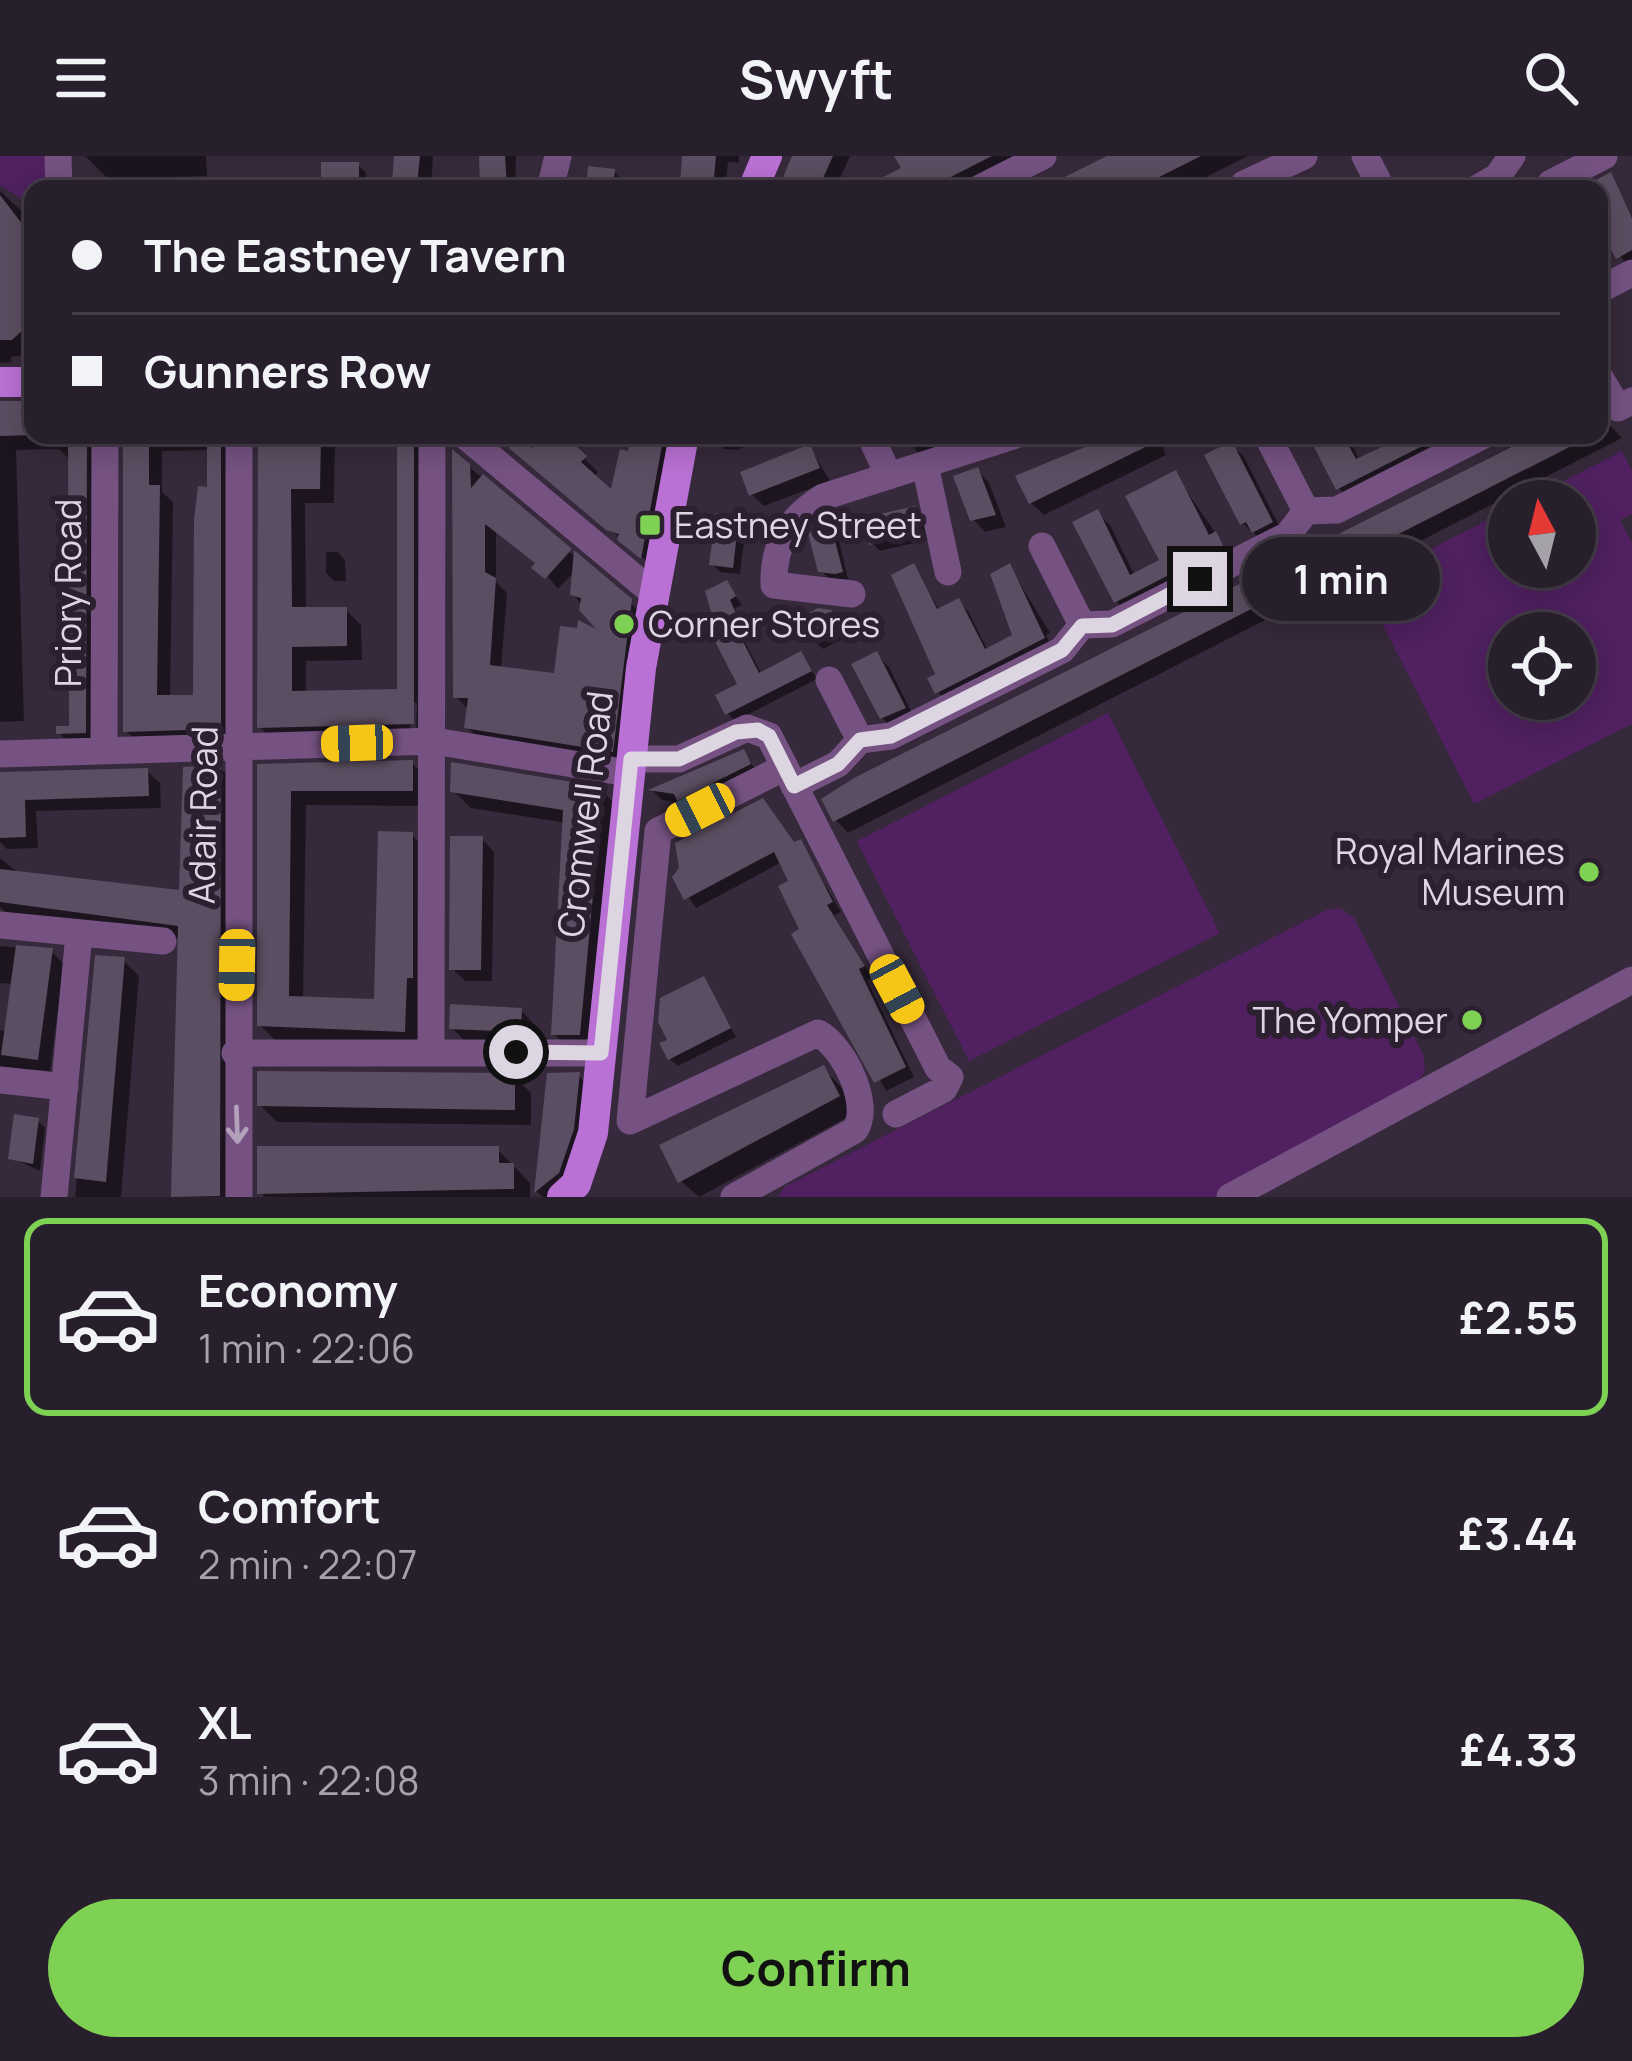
<!DOCTYPE html>
<html lang="en">
<head>
<meta charset="utf-8">
<style>
  :root { --surface:#281f2c; --page:#342c38; --text:#f1f3f6; --muted:#a5a2a9; --line:#443d48; --accent:#7ed153 }
  body { margin:0; font-family:Manrope,sans-serif; background:var(--page); color:var(--text); height:100vh; display:flex; flex-direction:column; font-size:45px; white-space:nowrap }
  * { box-sizing:border-box; margin:0 }
  p { font-size:39px; color:var(--muted) }
  .icon { flex:none; width:66px; height:66px; fill:none; stroke:currentColor; stroke-width:2; stroke-linecap:round; stroke-linejoin:round }
  .map { position:relative; height:1041px; overflow:hidden }
  .sheet { display:flex; flex-direction:column; background:var(--surface); flex:1 }
  .sheet>* { flex:none }
  .hud { position:absolute; left:24px; top:24px; width:1584px; height:264px; border-radius:24px; box-shadow:0 6px 30px #0003,0 0 0 3px var(--line); display:grid; align-content:center; height:264px; padding:0 48px; background:var(--surface) }
  .needle { width:78px; rotate:353deg }
  .tools { position:absolute; left:1488px; top:324px; display:grid; gap:24px }
  .tools a { display:grid; place-items:center; width:108px; height:108px; border-radius:50%; background:var(--surface); box-shadow:0 6px 30px #0003,0 0 0 3px var(--line); font-size:60px }
  .end { position:absolute; width:54px; height:54px; margin:-27px; border:15px solid #ddd5e1; background:#111; box-shadow:0 0 0 6px #111 }
  .from { border-radius:50% }
  .bubble { position:absolute; height:84px; border-radius:42px; background:var(--surface); box-shadow:0 6px 30px #0003,0 0 0 3px var(--line); font-size:39px; font-weight:700; line-height:84px; text-align:center }
  .car { position:absolute; width:36px; height:72px; margin:-36px -18px; border-radius:15px; box-shadow:0 0 9px 3px #0007; background:linear-gradient(#f5c518 24%,#345 0 40%,#f5c518 0 76%,#345 0 86%,#f5c518 0) }
  .hud b { display:flex; align-items:center; gap:42px; height:114px; font-size:45px }
  .hud b+b { border-top:3px solid var(--line) }
  .hud i { width:30px; height:30px; background:var(--text) }
  ul { padding:21px 0 0; list-style:none }
  li { display:flex; align-items:center; gap:36px; height:198px; margin:0 24px 18px; padding:0 24px; border:6px solid transparent; border-radius:24px }
  li div { flex:1 }
  li b { display:block; font-size:45px }
  li em { font-style:normal; font-weight:700 }
  li.current { border-color:var(--accent) }
  li>.icon { width:108px; height:108px; stroke-width:1.5 }
  .primary-button { display:flex; gap:24px; margin-top:auto; padding:24px 48px }
  .primary-button a { flex:1; height:138px; border-radius:72px; background:var(--accent); color:#111; font-size:48px; font-weight:700; line-height:138px; text-align:center }
  header { display:flex; justify-content:space-between; align-items:center; height:156px; padding:0 48px; background:var(--surface); font-size:54px; font-weight:700 }
  .map>svg:first-child { display:block }
  .green { fill:#502061; fill-rule:evenodd }
  .shadow { fill:#0007; fill-rule:evenodd }
  .building { fill:#5c4e62 }
  .lines { fill:none; stroke-linecap:round; stroke-linejoin:round }
  .minor { stroke:#755282; stroke-width:27 }
  .major { stroke:#ba71d5; stroke-width:30 }
  .oneway { stroke:#b3a1bb }
  .route { stroke:#ddd5e1; stroke-width:15 }
  .poi-dot { fill:#7ed153; stroke:#2c1f30; stroke-width:4.5 }
  .labels { text-anchor:middle; stroke-width:12; stroke-linejoin:round; paint-order:stroke }
  .poi-label { font-size:36px; fill:#ddd5e1; stroke:#2c1f30; text-anchor:start }
  .street-label { font-size:36px; fill:#ddd5e1; stroke:#2c1f30 }
</style>
</head>
<body>
<header><svg class="icon" aria-label="menu" viewBox="0 0 24 24"><path d="M4 6h16M4 12h16M4 18h16"/></svg>Swyft<svg class="icon" aria-label="search" viewBox="0 0 24 24"><circle cx="10" cy="10" r="6"/><path d="M15 15l6 6"/></svg></header>
<div class="map">
<svg width="1632" height="1041" viewBox="0 0 1632 1041">
  <rect width="100%" height="100%" fill="#36293b"/>
  <!-- green -->
  <path class="green" d="M 0,0 L 58,0 L 59,33 L 33,33 L 33,50 L 0,29 Z
    M 1622,295 L 1632,315 L 1632,358 L 1620,364 L 1632,387 L 1632,568 L 1474,648 L 1362,428 L 1509,353 L 1509,411 L 1575,411 L 1575,345 L 1525,345 ZM 1509,477 L 1575,477 L 1575,543 L 1509,543 Z
    M 1108,557 L 1220,777 L 969,905 L 857,685 Z
    M 1340,752 L 1354,762 L 1423,898 L 1425,915 L 1415,931 L 1213,1041 L 778,1041 L 784,1031 L 1327,754 Z"/>
  <!-- shadow -->
  <path class="shadow" d="M 85,0 L 206,0 L 207,20 L 108,23 Z
    M 396,0 L 433,0 L 431,33 L 403,33 L 395,25 Z
    M 485,0 L 516,0 L 515,33 L 485,33 Z
    M 687,0 L 739,0 L 739,7 L 728,6 L 725,33 L 687,33 L 683,29 Z
    M 795,0 L 850,0 L 835,33 L 781,33 Z
    M 910,0 L 1042,0 L 976,33 L 894,33 Z
    M 1114,0 L 1248,0 L 1182,33 L 1047,33 Z
    M 358,9 L 366,17 L 366,33 L 324,31 Z
    M 614,16 L 622,24 L 621,33 L 590,33 Z
    M 1611,20 L 1632,61 L 1632,105 L 1626,109 L 1599,63 L 1599,33 L 1586,33 Z
    M 1337,23 L 1346,33 L 1321,33 L 1321,32 Z
    M 0,35 L 29,62 L 25,67 L 33,79 L 33,197 L 11,201 L 12,206 L 0,207 Z
    M 0,250 L 33,251 L 33,279 L 103,279 L 100,592 L 74,592 L 59,577 L 72,573 L 69,303 L 59,293 L 16,294 L 24,565 L 0,566 Z
    M 1599,257 L 1622,282 L 848,677 L 836,664 L 825,644 L 1533,279 L 1599,279 Z
    M 127,279 L 236,279 L 234,586 L 140,589 L 126,575 ZM 210,294 L 196,542 L 170,542 L 173,346 L 162,336 L 162,295 Z
    M 260,279 L 335,279 L 334,347 L 305,347 L 306,454 L 346,454 L 361,469 L 362,504 L 306,505 L 306,538 L 400,536 L 400,279 L 432,279 L 428,582 L 416,582 L 417,547 L 411,547 L 410,582 L 275,586 L 260,571 Z
    M 506,279 L 560,279 L 598,316 L 593,321 L 613,338 L 634,279 L 681,279 L 655,413 Z
    M 710,279 L 765,279 L 738,294 L 724,293 Z
    M 906,279 L 931,279 L 938,293 L 920,300 Z
    M 1115,279 L 1157,279 L 1166,299 L 1044,359 L 1031,347 Z
    M 1222,279 L 1248,279 L 1232,289 L 1244,301 L 1284,379 L 1267,388 L 1242,367 L 1231,289 Z
    M 1314,279 L 1347,279 L 1360,305 L 1387,292 L 1380,279 L 1482,279 L 1351,345 L 1339,332 Z
    M 810,292 L 830,325 L 764,350 L 751,338 Z
    M 468,310 L 643,458 L 624,607 L 479,583 L 467,571 L 470,555 L 456,541 ZM 496,376 L 538,409 L 558,433 L 575,415 L 573,438 L 608,483 L 556,520 L 501,513 L 507,437 L 496,426 Z
    M 977,314 L 989,327 L 1006,371 L 985,376 L 973,363 Z
    M 1175,318 L 1234,404 L 1129,458 L 1116,445 L 1097,357 L 1110,369 L 1135,420 L 1163,406 Z
    M 914,353 L 922,361 L 927,384 L 880,395 L 872,387 Z
    M 738,362 L 746,370 L 740,418 L 720,416 L 712,408 Z
    M 829,368 L 837,376 L 848,423 L 829,423 L 821,414 Z
    M 326,396 L 338,396 L 345,404 L 346,425 L 334,425 L 326,417 Z
    M 913,411 L 940,455 L 959,446 L 968,455 L 988,495 L 1016,480 L 1010,411 L 1050,477 L 1046,479 L 1052,492 L 947,545 L 938,536 Z
    M 727,428 L 742,449 L 735,452 L 743,467 L 737,471 L 762,519 L 801,499 L 817,523 L 735,565 L 727,557 L 741,529 L 718,471 Z
    M 830,457 L 847,481 L 823,493 L 815,485 Z
    M 876,499 L 889,511 L 916,565 L 895,574 L 882,562 Z
    M 743,597 L 760,619 L 684,647 L 662,644 L 653,635 Z
    M 412,607 L 428,623 L 428,650 L 306,649 L 303,844 L 377,846 L 412,679 L 428,695 L 420,890 L 276,885 L 260,869 L 260,611 Z
    M 220,612 L 237,629 L 236,1041 L 174,1041 L 184,783 L 9,761 L 0,751 L 0,702 L 20,718 L 182,737 Z
    M 147,615 L 160,627 L 161,652 L 36,655 L 38,692 L 7,693 L 0,686 L 0,616 Z
    M 601,634 L 618,651 L 596,895 L 571,895 L 554,878 L 566,667 L 471,652 L 453,635 Z
    M 482,683 L 494,696 L 492,825 L 465,825 L 452,812 Z
    M 800,686 L 841,756 L 834,759 L 872,821 L 867,824 L 914,921 L 886,935 L 803,774 L 782,706 L 696,752 L 675,721 Z
    M 0,790 L 51,795 L 64,808 L 50,915 L 0,911 L 0,874 L 7,875 L 13,828 L 0,827 Z
    M 98,802 L 123,804 L 139,820 L 121,1041 L 75,1041 Z
    M 703,823 L 736,881 L 678,910 L 670,903 L 671,885 Z
    M 521,854 L 533,867 L 532,887 L 465,885 L 452,872 Z
    M 825,914 L 842,932 L 855,957 L 699,1041 L 681,1025 Z
    M 578,919 L 589,930 L 584,985 L 552,1041 L 543,1041 L 537,1036 L 548,973 Z
    M 514,920 L 531,937 L 531,969 L 277,966 L 260,949 Z
    M 37,964 L 45,972 L 40,1015 L 12,1002 Z
    M 497,993 L 530,1027 L 530,1041 L 265,1041 L 260,1036 Z"/>
  <!-- building -->
  <path class="building" d="M 394,0 L 420,0 L 417,29 L 392,26 Z
    M 479,0 L 505,0 L 507,33 L 480,33 Z
    M 682,0 L 716,0 L 713,32 L 680,30 Z
    M 792,0 L 833,0 L 818,33 L 778,33 Z
    M 894,0 L 992,0 L 927,33 L 860,33 L 901,12 Z
    M 1107,0 L 1201,0 L 1135,33 L 1040,33 Z
    M 321,6 L 359,6 L 359,32 L 321,32 Z
    M 588,10 L 615,13 L 613,33 L 586,33 Z
    M 1611,16 L 1632,62 L 1632,94 L 1616,103 L 1599,70 L 1599,33 L 1579,33 Z
    M 0,39 L 26,73 L 30,132 L 26,171 L 12,184 L 0,184 Z
    M 0,245 L 33,245 L 33,279 L 0,280 Z
    M 68,279 L 87,279 L 86,577 L 56,578 L 56,570 L 69,570 Z
    M 207,279 L 221,279 L 221,573 L 123,576 L 123,281 L 149,281 L 149,329 L 160,329 L 157,539 L 193,539 L 194,364 L 198,330 L 207,331 Z
    M 258,279 L 321,279 L 320,333 L 291,333 L 292,451 L 347,451 L 347,490 L 292,491 L 292,535 L 397,533 L 397,282 L 414,279 L 414,568 L 257,572 Z
    M 503,279 L 524,279 L 531,292 L 548,279 L 564,279 L 587,300 L 581,306 L 611,333 L 620,293 L 628,295 L 631,279 L 664,279 L 641,403 L 617,384 L 619,378 L 606,374 L 510,293 Z
    M 1114,279 L 1170,279 L 1029,348 L 1015,320 Z
    M 1308,279 L 1343,279 L 1356,303 L 1382,291 L 1377,279 L 1444,279 L 1336,334 Z
    M 1535,279 L 1593,279 L 833,666 L 821,643 L 854,622 Z
    M 1232,285 L 1273,366 L 1252,377 L 1246,366 L 1240,369 L 1204,299 Z
    M 810,288 L 820,312 L 749,340 L 740,316 Z
    M 452,293 L 470,308 L 471,332 L 483,318 L 572,393 L 545,423 L 531,412 L 535,407 L 485,368 L 485,416 L 496,422 L 490,509 L 554,517 L 560,470 L 577,472 L 578,464 L 596,473 L 579,454 L 581,442 L 570,439 L 574,394 L 632,443 L 613,596 L 464,572 L 468,542 L 453,542 Z
    M 978,311 L 996,359 L 970,365 L 953,320 Z
    M 1176,314 L 1209,379 L 1216,375 L 1224,391 L 1114,447 L 1072,366 L 1098,353 L 1130,419 L 1159,404 L 1125,340 Z
    M 915,350 L 921,376 L 869,389 L 863,362 Z
    M 716,357 L 739,360 L 733,412 L 709,409 Z
    M 830,365 L 843,416 L 835,418 L 818,416 L 808,377 Z
    M 914,407 L 937,453 L 959,442 L 985,493 L 1012,479 L 990,418 L 1010,407 L 1045,482 L 935,538 L 927,522 L 935,518 L 891,419 Z
    M 727,424 L 736,440 L 730,444 L 737,459 L 731,462 L 759,517 L 801,495 L 812,515 L 725,559 L 715,539 L 737,528 L 708,472 L 715,469 L 705,435 Z
    M 818,452 L 831,454 L 841,473 L 813,487 L 800,462 Z
    M 877,495 L 906,552 L 880,563 L 851,508 Z
    M 744,593 L 751,608 L 677,645 L 674,638 L 648,634 Z
    M 413,604 L 413,635 L 291,635 L 289,840 L 374,843 L 378,675 L 413,676 L 413,822 L 407,822 L 405,876 L 257,870 L 257,608 Z
    M 451,606 L 603,631 L 580,879 L 551,879 L 563,654 L 450,636 Z
    M 221,609 L 220,1040 L 171,1041 L 178,770 L 0,746 L 0,713 L 179,734 L 183,611 Z
    M 148,612 L 149,640 L 25,644 L 26,681 L 0,682 L 0,616 Z
    M 763,642 L 794,686 L 801,683 L 833,746 L 827,749 L 865,810 L 859,813 L 906,911 L 874,927 L 791,778 L 799,773 L 778,730 L 788,725 L 774,696 L 684,744 L 672,721 L 679,712 L 675,687 Z
    M 450,680 L 483,680 L 481,814 L 449,814 Z
    M 16,789 L 53,792 L 38,904 L 1,899 Z
    M 95,799 L 125,801 L 106,1026 L 74,1022 Z
    M 704,820 L 731,872 L 668,904 L 659,887 L 667,884 L 658,866 L 660,842 Z
    M 450,848 L 522,852 L 521,876 L 449,873 Z
    M 824,909 L 840,940 L 678,1027 L 659,989 Z
    M 257,915 L 515,917 L 515,954 L 257,950 Z
    M 580,916 L 574,973 L 559,1017 L 534,1037 L 547,917 Z
    M 14,958 L 39,962 L 33,1008 L 8,1003 Z
    M 257,990 L 499,990 L 499,1007 L 514,1007 L 514,1033 L 257,1038 Z"/>
  <g class="lines">
    <!-- minor -->
    <path class="minor" d="M 58,0 L 59,33
      M 1365,0 L 1382,33
      M 1244,28 L 1304,0
      M 550,33 L 558,0
      M 978,33 L 1043,0
      M 1476,33 L 1497,21 L 1512,0
      M 1554,33 L 1551,27 L 1604,0
      M 1599,134 L 1632,117
      M 1599,220 L 1618,252 L 1632,245
      M 239,279 L 239,1041
      M 464,279 L 652,436
      M 870,279 L 889,320
      M 1267,279 L 1306,355
      M 925,309 L 948,416
      M 1042,390 L 1082,469
      M 852,438 L 774,429 C 773,387 789,363 823,341 L 1016,279
      M 829,524 L 860,584
      M 104,594 L 105,279
      M 0,598 L 434,585 L 628,617
      M 631,603 L 679,603 L 747,572 L 769,580 L 938,912 L 950,921 L 944,933 L 896,958
      M 794,630 L 838,608 L 860,584 L 891,580 L 1062,494 L 1082,469 L 1112,468 L 1288,379 L 1306,355 L 1337,354 L 1484,279
      M 0,769 L 163,785
      M 431,895 L 432,279
      M 235,897 L 601,897
      M 0,924 L 65,931
      M 54,1041 L 79,778
      M 734,1041 L 855,974 C 872,949 844,891 818,877 L 630,965 L 658,675 L 785,611
      M 1230,1041 L 1632,824"/>
    <!-- major -->
    <path class="major" d="M 753,33 L 767,0
      M 0,226 L 33,226
      M 562,1041 L 576,1028 L 593,977 L 641,512 L 684,279"/>
  </g>
  <!-- one-way arrows -->
  <defs><path id="oneway-shaft" d="M-6 0H5M1.5-3L5.5 0L1.5 3" fill="none" stroke-width="1.6" stroke-linecap="round" stroke-linejoin="round" transform="scale(3)"/></defs>
  <use class="oneway" href="#oneway-shaft" transform="translate(237 969) rotate(88)"/>
  <g class="lines">
    <!-- route -->
    <path class="route" d="M 516,896 L 601,897 L 631,603 L 679,603 L 736,576 L 758,574 L 769,580 L 794,630 L 838,608 L 860,584 L 891,580 L 1062,494 L 1082,470 L 1112,469 L 1200,423"/>
  </g>
  <!-- markers -->
  <g class="poi-dot">
    <rect x="638" y="357" width="24" height="24" rx="6"/>
    <circle cx="624" cy="468" r="12"/>
    <circle cx="1589" cy="716" r="12"/>
    <circle cx="1472" cy="864" r="12"/>
  </g>
  <g class="labels">
    <!-- poi labels -->
    <g class="poi-label">
      <text x="674" y="382">Eastney Street</text>
      <text x="648" y="481">Corner Stores</text>
      <text x="1565" y="708" text-anchor="end">Royal Marines<tspan x="1565" dy="41">Museum</tspan></text>
      <text x="1448" y="877" text-anchor="end">The Yomper</text>
    </g>
    <!-- street labels -->
    <g class="street-label">
      <text transform="translate(68 437) rotate(-90)" y="13">Priory Road</text>
      <text transform="translate(585 658) rotate(-83)" y="13">Cromwell Road</text>
      <text transform="translate(203 659) rotate(-89)" y="13">Adair Road</text>
    </g>
  </g>
</svg>
<div class="tools">
<a><svg class="needle" viewBox="-14 -14 28 28"><path d="M0-13l5 13h-10z" fill="#e53935"/><path d="M0 13l5-13h-10z" fill="#a5a2a9"/></svg></a>
<a><svg class="icon" aria-label="locate" viewBox="0 0 24 24"><circle cx="12" cy="12" r="6"/><path d="M12 2v4M12 18v4M2 12h4M18 12h4"/></svg></a>
</div>
<i class="end from" style="left:516px;top:896px"></i>
<i class="end" style="left:1200px;top:423px"></i>
<div class="bubble" style="left:1242px;top:381px;width:198px">1 min</div>
<i class="car" style="left:357px;top:587px;rotate:268deg"></i>
<i class="car" style="left:700px;top:654px;rotate:243deg"></i>
<i class="car" style="left:237px;top:809px;rotate:181deg"></i>
<i class="car" style="left:897px;top:833px;rotate:152deg"></i>
<div class="hud">
<b><i class="from"></i>The Eastney Tavern</b>
<b><i></i>Gunners Row</b>
</div>
</div>
<section class="sheet">
<ul>
<li class="current"><svg class="icon" aria-label="car" viewBox="0 0 24 24"><path d="M5 17H2v-5l4-1 3-4h7l3 4 3 1v5h-3M9 17h6M6 11h13"/><circle cx="7" cy="17" r="2"/><circle cx="17" cy="17" r="2"/></svg><div><b>Economy</b><p>1 min · 22:06</p></div><em>£2.55</em></li>
<li><svg class="icon" aria-label="car" viewBox="0 0 24 24"><path d="M5 17H2v-5l4-1 3-4h7l3 4 3 1v5h-3M9 17h6M6 11h13"/><circle cx="7" cy="17" r="2"/><circle cx="17" cy="17" r="2"/></svg><div><b>Comfort</b><p>2 min · 22:07</p></div><em>£3.44</em></li>
<li><svg class="icon" aria-label="car" viewBox="0 0 24 24"><path d="M5 17H2v-5l4-1 3-4h7l3 4 3 1v5h-3M9 17h6M6 11h13"/><circle cx="7" cy="17" r="2"/><circle cx="17" cy="17" r="2"/></svg><div><b>XL</b><p>3 min · 22:08</p></div><em>£4.33</em></li>
</ul>
<div class="primary-button"><a>Confirm</a></div>
</section>
</body>
</html>
